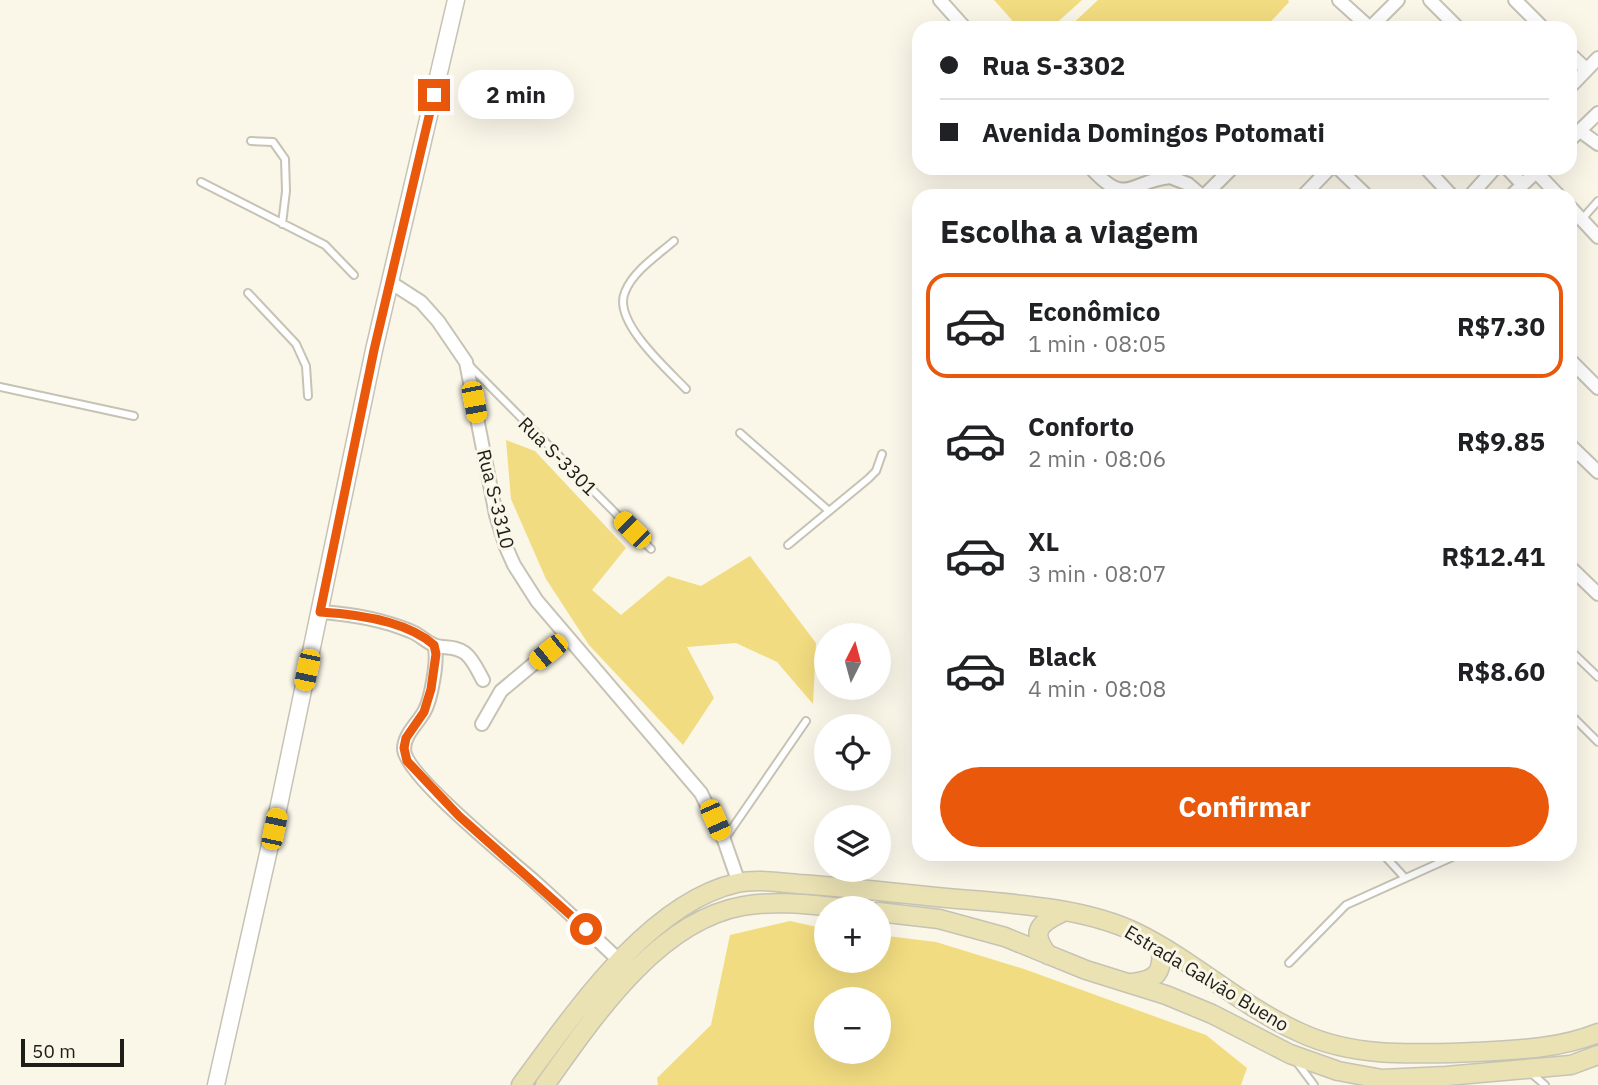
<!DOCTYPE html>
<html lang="pt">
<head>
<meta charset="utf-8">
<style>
  :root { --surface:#fff; --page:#f6f6f6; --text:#202124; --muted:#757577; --line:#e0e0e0; --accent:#ea580c }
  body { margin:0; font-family:"IBM Plex Sans",sans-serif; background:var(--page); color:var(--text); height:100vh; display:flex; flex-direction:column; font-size:26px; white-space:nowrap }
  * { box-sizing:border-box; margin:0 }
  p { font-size:23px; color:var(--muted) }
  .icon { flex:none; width:38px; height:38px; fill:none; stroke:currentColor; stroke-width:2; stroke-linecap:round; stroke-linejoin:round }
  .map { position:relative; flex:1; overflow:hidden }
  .panel { position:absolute; left:912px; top:189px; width:665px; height:672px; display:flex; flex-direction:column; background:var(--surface); border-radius:21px; box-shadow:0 7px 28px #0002 }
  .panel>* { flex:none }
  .hud { position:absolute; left:912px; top:21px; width:665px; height:154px; border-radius:21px; box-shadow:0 7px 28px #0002; display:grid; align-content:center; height:154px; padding:0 28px; background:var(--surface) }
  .needle { width:46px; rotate:6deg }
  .fabs { position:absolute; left:814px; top:623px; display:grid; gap:14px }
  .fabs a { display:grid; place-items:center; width:77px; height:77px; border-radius:50%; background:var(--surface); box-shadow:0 7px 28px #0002; font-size:35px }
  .scale { position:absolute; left:21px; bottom:18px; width:103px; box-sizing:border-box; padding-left:7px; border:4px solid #1e1d18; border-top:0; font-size:19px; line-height:24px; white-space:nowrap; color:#1e1d18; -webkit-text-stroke:5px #faf6e8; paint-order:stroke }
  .end { position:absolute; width:32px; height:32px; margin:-16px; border:9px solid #ea580c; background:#fff; box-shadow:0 0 0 4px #fff }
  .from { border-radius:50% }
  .bubble { position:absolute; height:49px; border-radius:24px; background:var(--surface); box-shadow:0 7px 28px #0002; font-size:23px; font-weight:700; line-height:49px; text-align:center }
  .car { position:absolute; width:21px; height:42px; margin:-21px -10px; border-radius:9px; box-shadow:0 0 5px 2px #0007; background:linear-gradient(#f5c518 24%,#345 0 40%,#f5c518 0 76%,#345 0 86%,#f5c518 0) }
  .hud b { display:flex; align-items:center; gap:24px; height:66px; font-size:26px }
  .hud b+b { border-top:2px solid var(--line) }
  .hud i { width:18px; height:18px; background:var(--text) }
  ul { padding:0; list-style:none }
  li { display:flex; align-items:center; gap:21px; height:105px; margin:0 14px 10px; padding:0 14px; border:4px solid transparent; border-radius:21px }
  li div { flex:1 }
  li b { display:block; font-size:26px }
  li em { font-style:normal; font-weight:700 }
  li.selected { border-color:var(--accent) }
  li>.icon { width:63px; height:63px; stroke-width:1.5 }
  h2 { padding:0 28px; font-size:32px; line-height:84px }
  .primary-button { display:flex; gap:14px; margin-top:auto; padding:14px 28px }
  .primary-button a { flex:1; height:80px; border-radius:42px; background:var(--accent); color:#fff; font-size:28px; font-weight:700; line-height:80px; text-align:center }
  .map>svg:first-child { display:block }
  .green { fill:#f2dc81; fill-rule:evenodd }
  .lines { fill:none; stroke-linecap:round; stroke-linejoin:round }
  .service-casing { stroke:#c6c3b5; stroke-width:10 }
  .minor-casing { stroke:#c6c3b5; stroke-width:16 }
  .tertiary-casing { stroke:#c6c3b5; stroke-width:19 }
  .secondary-casing { stroke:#c6c3b5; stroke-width:21 }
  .service { stroke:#fff; stroke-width:6 }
  .minor { stroke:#fff; stroke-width:12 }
  .tertiary { stroke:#fff; stroke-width:16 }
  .secondary { stroke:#eae2b3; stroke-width:18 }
  .route { stroke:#ea580c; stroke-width:9 }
  .labels { text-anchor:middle; stroke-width:6; stroke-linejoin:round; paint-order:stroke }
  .street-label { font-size:19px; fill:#1e1d18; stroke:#faf6e8 }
</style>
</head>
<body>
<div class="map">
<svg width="1598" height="1085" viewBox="0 0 1598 1085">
  <rect width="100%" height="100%" fill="#faf6e8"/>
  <!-- green -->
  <path class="green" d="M 994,0 L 1082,0 L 1051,28 L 1019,28 Z
    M 1098,0 L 1288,0 L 1289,2 L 1265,28 L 1068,28 Z
    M 506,440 L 535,451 L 626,548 L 592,590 L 621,615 L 668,576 L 701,586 L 750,556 L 816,643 L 813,704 L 777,662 L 736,643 L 687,647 L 714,698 L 683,745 L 589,645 L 546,579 L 511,499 Z
    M 790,921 L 826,929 L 826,961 L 878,961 L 879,935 L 936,942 L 1024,969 L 1206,1035 L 1247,1068 L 1241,1085 L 658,1085 L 657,1078 L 711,1025 L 730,935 ZM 878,999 L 878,1052 L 826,1052 L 826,999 Z"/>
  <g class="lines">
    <!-- service casing -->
    <g class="service-casing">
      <path id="service" d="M 251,141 L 273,142 L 285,159 L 286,191 L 282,224
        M 201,182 L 325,245 L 354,275
        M 1582,219 L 1598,201
        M 674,241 C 658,255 633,271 625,292 C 612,321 667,369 686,389
        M 248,293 L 296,344 L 306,366 L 308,396
        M 470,366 L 651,549
        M 0,387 L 134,416
        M 740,433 L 829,511
        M 788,545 L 868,479 L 876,471 L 882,454
        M 1570,650 L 1598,677
        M 1570,714 L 1598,742
        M 724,840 L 806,721
        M 1383,854 L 1405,878
        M 1289,963 L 1346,905 L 1459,854
        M 1296,1061 L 1314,1085
        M 1531,1073 L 1545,1085"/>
    </g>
    <!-- minor casing -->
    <g class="minor-casing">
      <path id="minor" d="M 940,0 L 965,28
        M 1339,0 L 1370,28
        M 1430,0 L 1458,28
        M 1515,0 L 1543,28
        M 1370,28 L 1398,0
        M 1570,54 L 1586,69
        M 1570,87 L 1598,58
        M 1580,131 L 1598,144
        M 1570,140 L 1598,113
        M 1091,168 C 1127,208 1130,181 1170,177 L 1188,184 L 1202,196
        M 1338,168 L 1367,196
        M 1426,168 L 1452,196
        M 1507,168 L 1522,184
        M 1536,172 L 1559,196
        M 1204,196 L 1232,168
        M 1303,196 L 1330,168
        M 1470,196 L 1495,168
        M 1511,196 L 1540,168
        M 1570,207 L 1598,237
        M 390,282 L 421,302 L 438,321 L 466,362 L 496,515 L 506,547 L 514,565 L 537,601 L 701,793 L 724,840 L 739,883
        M 1570,360 L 1598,388
        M 1570,445 L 1598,472
        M 1570,567 L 1598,594
        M 320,612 C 351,614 381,619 410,631 C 419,634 426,642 434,645 C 443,649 454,645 465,653 C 473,659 478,671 483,680
        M 434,645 C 439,658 431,700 424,712 C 417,724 404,735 404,749 C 404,774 511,861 534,881 C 563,907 591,934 620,961
        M 482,724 L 501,691 L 567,636"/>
    </g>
    <!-- tertiary casing -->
    <g class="tertiary-casing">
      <path id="tertiary" d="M 216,1085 L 279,805 L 374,350 L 456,0"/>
    </g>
    <!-- secondary casing -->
    <g class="secondary-casing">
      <path id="secondary" d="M 878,912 L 939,919 L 1005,937 L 1086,970 L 1166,995 L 1212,1014 L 1290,1054 L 1338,1071 L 1382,1079 L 1446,1076 L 1571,1065 L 1598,1055
        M 1048,955 C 1029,931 1040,923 1063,912
        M 1132,983 C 1158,980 1163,972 1161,947
        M 521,1085 C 573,1015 648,903 737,883 C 756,879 779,882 798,884 C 844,887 890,892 936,897 C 998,903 1080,905 1137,933 C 1194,961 1242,1007 1301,1033 C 1355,1058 1416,1054 1474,1052 C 1516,1050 1558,1049 1598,1033
        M 545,1085 C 593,1018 657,921 743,906 C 777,900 812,905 845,908"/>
    </g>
    <!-- service -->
    <use href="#service" class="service"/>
    <!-- minor -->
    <use href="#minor" class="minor"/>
    <!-- tertiary -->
    <use href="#tertiary" class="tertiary"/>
    <!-- secondary -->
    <use href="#secondary" class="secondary"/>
  </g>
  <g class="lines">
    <!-- route -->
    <path class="route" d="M 434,95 L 374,350 L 320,612 C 355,614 407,621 434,645 L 436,654 L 431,689 L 424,712 L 406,738 L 404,748 L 407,761 L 459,816 L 586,929"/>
  </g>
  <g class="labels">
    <!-- street labels -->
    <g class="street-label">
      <text transform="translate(558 456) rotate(45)" y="7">Rua S-3301</text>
      <text transform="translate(496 499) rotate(76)" y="7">Rua S-3310</text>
      <text transform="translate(1207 978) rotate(31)" y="7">Estrada Galvão Bueno</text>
    </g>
  </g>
</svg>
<div class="fabs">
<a><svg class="needle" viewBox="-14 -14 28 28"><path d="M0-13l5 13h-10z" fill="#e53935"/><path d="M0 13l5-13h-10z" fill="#757577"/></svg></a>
<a><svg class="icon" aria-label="locate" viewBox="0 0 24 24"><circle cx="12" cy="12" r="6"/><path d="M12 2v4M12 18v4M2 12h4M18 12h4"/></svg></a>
<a><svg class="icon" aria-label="layers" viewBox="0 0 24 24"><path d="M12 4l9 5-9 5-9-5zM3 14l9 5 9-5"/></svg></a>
<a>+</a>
<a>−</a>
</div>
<div class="scale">50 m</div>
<i class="end from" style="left:586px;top:929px"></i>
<i class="end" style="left:434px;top:95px"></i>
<div class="bubble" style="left:458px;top:70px;width:116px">2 min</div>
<i class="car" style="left:474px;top:402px;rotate:169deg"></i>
<i class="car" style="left:632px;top:530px;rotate:315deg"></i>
<i class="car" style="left:548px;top:652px;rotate:231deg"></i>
<i class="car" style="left:307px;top:670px;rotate:192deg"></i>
<i class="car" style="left:715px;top:820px;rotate:156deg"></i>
<i class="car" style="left:274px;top:829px;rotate:12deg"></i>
<div class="hud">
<b><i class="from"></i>Rua S-3302</b>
<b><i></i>Avenida Domingos Potomati</b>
</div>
<section class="panel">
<h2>Escolha a viagem</h2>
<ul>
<li class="selected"><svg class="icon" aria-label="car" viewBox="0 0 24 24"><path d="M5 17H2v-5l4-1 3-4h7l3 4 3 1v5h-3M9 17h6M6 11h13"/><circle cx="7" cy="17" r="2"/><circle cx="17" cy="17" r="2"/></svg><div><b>Econômico</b><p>1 min · 08:05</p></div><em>R$7.30</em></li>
<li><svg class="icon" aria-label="car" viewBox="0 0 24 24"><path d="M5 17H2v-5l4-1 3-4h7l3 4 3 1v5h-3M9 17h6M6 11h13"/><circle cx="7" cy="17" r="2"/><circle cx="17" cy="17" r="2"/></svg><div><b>Conforto</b><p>2 min · 08:06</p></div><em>R$9.85</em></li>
<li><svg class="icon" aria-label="car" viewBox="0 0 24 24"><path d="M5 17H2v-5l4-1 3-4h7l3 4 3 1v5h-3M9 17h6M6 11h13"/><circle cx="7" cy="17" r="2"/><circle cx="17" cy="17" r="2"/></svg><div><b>XL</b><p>3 min · 08:07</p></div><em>R$12.41</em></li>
<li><svg class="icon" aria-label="car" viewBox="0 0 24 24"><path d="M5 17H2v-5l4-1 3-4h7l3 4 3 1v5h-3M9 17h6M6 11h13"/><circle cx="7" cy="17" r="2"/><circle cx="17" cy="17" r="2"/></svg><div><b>Black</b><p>4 min · 08:08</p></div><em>R$8.60</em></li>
</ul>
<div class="primary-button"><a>Confirmar</a></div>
</section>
</div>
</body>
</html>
